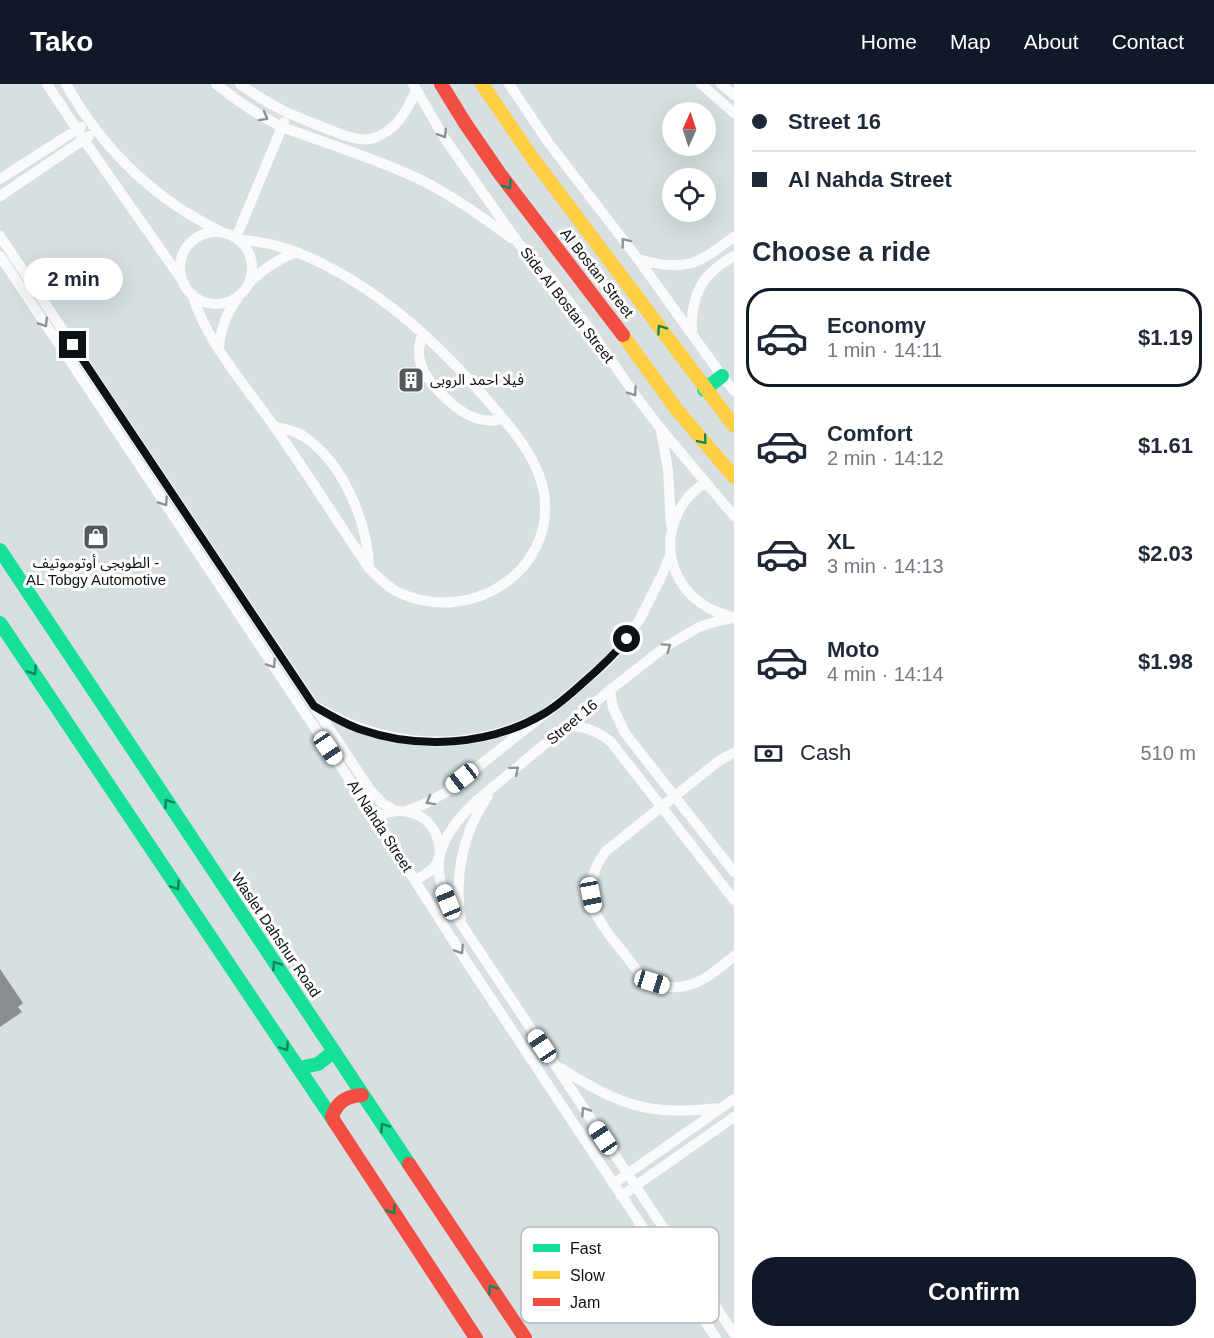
<!DOCTYPE html>
<html lang="en">
<head>
<meta charset="utf-8">
<style>
  :root { --surface:#fff; --page:#f2f2f3; --text:#1f2937; --muted:#747a83; --line:#e0e1e3; --accent:#111827 }
  body { margin:0; font-family:Arial,"Noto Sans Arabic",sans-serif; background:var(--page); color:var(--text); height:100vh; display:flex; flex-direction:column; font-size:22px; white-space:nowrap }
  * { box-sizing:border-box; margin:0 }
  p { font-size:20px; color:var(--muted) }
  .icon { flex:none; width:33px; height:33px; fill:none; stroke:currentColor; stroke-width:2; stroke-linecap:round; stroke-linejoin:round }
  .map { position:relative; flex:1; overflow:hidden }
  .drawer { display:flex; flex-direction:column; background:var(--surface); width:480px }
  .drawer>* { flex:none }
  .hud { display:grid; align-content:center; height:132px; padding:0 18px; background:var(--surface) }
  .needle { width:39px; rotate:3deg }
  .fabs { position:absolute; left:662px; top:18px; display:grid; gap:12px }
  .fabs a { display:grid; place-items:center; width:54px; height:54px; border-radius:50%; background:var(--surface); box-shadow:0 6px 24px #0002; font-size:30px }
  .end { position:absolute; width:27px; height:27px; margin:-14px; border:8px solid #0d1314; background:#fff; box-shadow:0 0 0 3px #fff }
  .from { border-radius:50% }
  .bubble { position:absolute; height:42px; border-radius:21px; background:var(--surface); box-shadow:0 6px 24px #0002; font-size:20px; font-weight:700; line-height:42px; text-align:center }
  .car { position:absolute; width:18px; height:36px; margin:-18px -9px; border-radius:8px; box-shadow:0 0 4px 2px #0007; background:linear-gradient(#fff 24%,#345 0 40%,#fff 0 76%,#345 0 86%,#fff 0) }
  .hud b { display:flex; align-items:center; gap:21px; height:57px; font-size:22px }
  .hud b+b { border-top:2px solid var(--line) }
  .hud i { width:15px; height:15px; background:var(--text) }
  ul { padding:0; list-style:none }
  li { display:flex; align-items:center; gap:18px; height:99px; margin:0 12px 9px; padding:0 6px; border:3px solid transparent; border-radius:24px }
  li div { flex:1 }
  li b { display:block; font-size:22px }
  li em { font-style:normal; font-weight:700 }
  li.current { border-color:var(--accent) }
  li>.icon { width:54px; height:54px; stroke-width:1.5 }
  h2 { padding:0 18px; font-size:27px; line-height:72px }
  .pay { display:flex; align-items:center; gap:15px; height:66px; padding:0 18px; font-size:22px }
  .pay p { margin-inline-start:auto }
  .primary-button { display:flex; gap:12px; margin-top:auto; padding:12px 18px }
  .primary-button a { flex:1; height:69px; border-radius:24px; background:var(--accent); color:#fff; font-size:24px; font-weight:700; line-height:69px; text-align:center }
  header { display:flex; align-items:center; gap:36px; box-sizing:border-box; height:84px; padding:0 30px; background:var(--accent); color:#fff }
  header strong { font-size:28px }
  nav { display:flex; gap:33px; margin-inline-start:auto; font-size:21px }
  main { display:flex; flex:1; min-height:0 }
  .map>svg:first-child { display:block }
  .building { fill:#898f91 }
  .lines { fill:none; stroke-linecap:round; stroke-linejoin:round }
  .street { stroke:#f9fafb; stroke-width:10 }
  .fast { stroke:#16e098; stroke-width:14 }
  .slow { stroke:#ffcf43; stroke-width:14 }
  .jam { stroke:#f24e42; stroke-width:14 }
  .oneway { stroke:#8f9293 }
  .oneway2 { stroke:#12845d }
  .route { stroke:#0d1314; stroke-width:8 }
  .labels { text-anchor:middle; stroke-width:6; stroke-linejoin:round; paint-order:stroke }
  .street-label { font-size:15px; fill:#0d1314; stroke:#fff }
  .poi-label { font-size:15px; fill:#0d1314; stroke:#fff; text-anchor:start }
  .key { fill:#fff; stroke:#b6b8b8; stroke-width:1.5 }
  .key-label { font-size:16px; fill:#0d1314 }
</style>
</head>
<body>
<header>
<strong>Tako</strong>
<nav><a>Home</a><a>Map</a><a>About</a><a>Contact</a></nav>
</header>
<main>
<div class="map">
<svg width="734" height="1254" viewBox="0 0 734 1254">
  <rect width="100%" height="100%" fill="#d7dfe2"/>
  <!-- building -->
  <path class="building" d="M 0,885 L 23,919 L 18,923 L 22,928 L 0,943 Z"/>
  <g class="lines">
    <!-- street -->
    <path class="street" d="M 47,0 L 84,56 L 184,199
      M 66,0 C 102,64 154,115 220,147
      M 216,0 C 237,17 258,31 282,43 C 328,60 375,74 419,95 C 452,111 482,133 511,154
      M 240,0 C 271,23 296,33 330,46 C 343,51 357,57 370,55 C 394,50 408,26 416,6
      M 413,0 L 445,55 L 519,160 L 553,197 L 586,240 L 638,315 L 661,345 L 734,432
      M 509,0 L 548,58 L 638,175 L 722,292 L 734,307
      M 701,0 L 734,29
      M 721,0 L 734,11
      M 0,95 L 81,43
      M 0,112 L 89,52
      M180 184a36 36 0 1 1 72 0a36 36 0 1 1-72 0Z
      M 0,152 L 371,707 L 382,719 L 396,727
      M 236,154 L 284,38
      M 0,172 L 375,734 L 470,883 L 716,1254
      M 638,175 C 658,181 684,186 703,174 C 714,168 724,160 734,153
      M 249,199 C 263,185 278,175 296,168
      M 192,210 C 207,259 245,301 274,342 C 307,389 337,437 369,484 C 378,493 388,504 400,509 C 470,541 556,488 544,409 C 538,373 511,344 488,317 C 441,263 390,214 325,181 C 297,167 270,157 239,156
      M 692,248 C 691,227 695,204 711,189 C 717,182 726,177 734,172
      M 423,249 C 419,258 418,267 420,277 C 425,298 458,330 479,335 C 487,337 495,337 503,335
      M 219,265 C 220,247 226,230 237,215
      M 275,343 C 286,345 297,347 306,354 C 343,380 367,437 369,482
      M 661,346 L 668,386 L 671,441
      M 706,398 C 697,404 689,411 683,420 C 653,465 679,521 730,532
      M 734,534 L 718,537 L 699,543 L 665,563 L 610,606 L 475,718 C 455,737 433,765 440,795 C 442,807 448,819 454,829 L 734,1250
      M 610,606 L 613,624 L 625,649 L 734,788
      M 319,624 C 382,662 460,669 528,638
      M 568,642 C 585,642 598,647 611,658 L 734,816
      M 734,669 L 720,676 L 606,767 C 596,780 590,793 591,809 C 591,818 594,828 599,835 C 606,849 617,860 626,872 C 632,879 637,889 644,894 C 654,900 667,904 679,903 C 701,901 717,886 734,872
      M 407,727 L 427,719 L 446,708 L 570,610 L 611,574 L 640,535 L 662,491 L 671,469
      M 375,734 C 401,719 433,729 439,760 C 440,766 440,773 437,779 C 433,787 423,792 415,796
      M 461,837 C 454,794 462,749 488,712
      M 560,984 C 583,998 606,1012 631,1020 C 660,1029 691,1027 721,1024
      M 613,1100 L 734,1015
      M 621,1112 L 734,1033"/>
    <!-- fast -->
    <path class="fast" d="M 704,306 L 722,292
      M 0,466 L 409,1080
      M 0,539 L 334,1037
      M 299,984 L 318,980 L 333,968"/>
    <!-- slow -->
    <path class="slow" d="M 482,0 L 531,72 L 734,342
      M 623,251 L 677,326 L 734,393"/>
    <!-- jam -->
    <path class="jam" d="M 441,0 L 465,39 L 500,90 L 623,251
      M 332,1033 C 337,1018 346,1012 362,1011
      M 334,1037 L 476,1254
      M 409,1080 L 525,1254"/>
  </g>
  <!-- one-way arrows -->
  <defs><path id="oneway-chevron" d="M-2-3.5L2.5 0L-2 3.5" fill="none" stroke-width="1.6" stroke-linecap="round" stroke-linejoin="round" transform="scale(1.5)"/></defs>
  <g class="oneway">
    <use href="#oneway-chevron" transform="translate(264 33) rotate(29)"/>
    <use href="#oneway-chevron" transform="translate(443 50) rotate(58)"/>
    <use href="#oneway-chevron" transform="translate(625 158) rotate(-128)"/>
    <use href="#oneway-chevron" transform="translate(44 239) rotate(57)"/>
    <use href="#oneway-chevron" transform="translate(633 308) rotate(55)"/>
    <use href="#oneway-chevron" transform="translate(164 418) rotate(56)"/>
    <use href="#oneway-chevron" transform="translate(667 563) rotate(-35)"/>
    <use href="#oneway-chevron" transform="translate(272 580) rotate(56)"/>
    <use href="#oneway-chevron" transform="translate(515 686) rotate(-40)"/>
    <use href="#oneway-chevron" transform="translate(430 717) rotate(151)"/>
    <use href="#oneway-chevron" transform="translate(460 866) rotate(57)"/>
    <use href="#oneway-chevron" transform="translate(585 1027) rotate(-124)"/>
  </g>
  <g class="oneway2">
    <use href="#oneway-chevron" transform="translate(508 101) rotate(53)"/>
    <use href="#oneway-chevron" transform="translate(661 245) rotate(-125)"/>
    <use href="#oneway-chevron" transform="translate(703 356) rotate(50)"/>
    <use href="#oneway-chevron" transform="translate(33 587) rotate(56)"/>
    <use href="#oneway-chevron" transform="translate(168 719) rotate(-124)"/>
    <use href="#oneway-chevron" transform="translate(176 802) rotate(56)"/>
    <use href="#oneway-chevron" transform="translate(276 881) rotate(-124)"/>
    <use href="#oneway-chevron" transform="translate(285 963) rotate(56)"/>
    <use href="#oneway-chevron" transform="translate(384 1043) rotate(-124)"/>
    <use href="#oneway-chevron" transform="translate(392 1126) rotate(57)"/>
    <use href="#oneway-chevron" transform="translate(492 1205) rotate(-124)"/>
  </g>
  <g class="lines">
    <!-- route -->
    <path class="route" d="M 73,261 L 314,622 C 329,631 343,639 359,645 C 419,666 490,662 545,629 C 560,620 573,608 585,597 C 600,584 614,571 627,555"/>
  </g>
  <!-- icons -->
  <defs>
    <g id="building-square" transform="scale(1.35)"><rect x="-9" y="-9" width="18" height="18" rx="4" fill="#545a5c" stroke="#fff"/><path d="M-4-6H4V6H1V3H-1V6H-4ZM-2.5-4.3h1.7v1.8h-1.7ZM.8-4.3h1.7v1.8H.8ZM-2.5-1h1.7V.8h-1.7ZM.8-1h1.7V.8H.8Z" fill="#fff"/></g>
    <g id="shop-square" transform="scale(1.35)"><rect x="-9" y="-9" width="18" height="18" rx="4" fill="#545a5c" stroke="#fff"/><path d="M-5-2.5h2.3a2.7 3.5 0 0 1 5.4 0H5L5.5 6h-11ZM-1.5-2.5h3a1.5 2.3 0 0 0-3 0Z" fill="#fff"/></g>
  </defs>
  <g fill-rule="evenodd">
    <use href="#building-square" x="411" y="296"/>
    <use href="#shop-square" x="96" y="453"/>
  </g>
  <g class="labels">
    <!-- street labels -->
    <g class="street-label">
      <text transform="translate(597 189) rotate(52)" y="5">Al Bostan Street</text>
      <text transform="translate(567 221) rotate(52)" y="5">Side Al Bostan Street</text>
      <text transform="translate(572 638) rotate(-40)" y="5">Street 16</text>
      <text transform="translate(380 742) rotate(57)" y="5">Al Nahda Street</text>
      <text transform="translate(276 851) rotate(56)" y="5">Waslet Dahshur Road</text>
    </g>
    <!-- poi labels -->
    <g class="poi-label">
      <text x="430" y="301">فيلا احمد الروبى</text>
      <text x="96" y="484" text-anchor="middle">الطوبجى أوتوموتيف -<tspan x="96" dy="17">AL Tobgy Automotive</tspan></text>
    </g>
  </g>
  <!-- legend -->
  <rect x="521" y="1143" width="198" height="96" rx="9" class="key"/>
  <rect x="533" y="1160" width="27" height="8" fill="#16e098"/>
  <rect x="533" y="1187" width="27" height="8" fill="#ffcf43"/>
  <rect x="533" y="1214" width="27" height="8" fill="#f24e42"/>
  <g class="key-label">
    <text x="570" y="1170">Fast</text>
    <text x="570" y="1197">Slow</text>
    <text x="570" y="1224">Jam</text>
  </g>
</svg>
<div class="fabs">
<a><svg class="needle" viewBox="-14 -14 28 28"><path d="M0-13l5 13h-10z" fill="#e53935"/><path d="M0 13l5-13h-10z" fill="#747a83"/></svg></a>
<a><svg class="icon" aria-label="locate" viewBox="0 0 24 24"><circle cx="12" cy="12" r="6"/><path d="M12 2v4M12 18v4M2 12h4M18 12h4"/></svg></a>
</div>
<i class="end from" style="left:627px;top:555px"></i>
<i class="end" style="left:73px;top:261px"></i>
<div class="bubble" style="left:24px;top:174px;width:99px">2 min</div>
<i class="car" style="left:328px;top:664px;rotate:146deg"></i>
<i class="car" style="left:462px;top:694px;rotate:232deg"></i>
<i class="car" style="left:591px;top:811px;rotate:169deg"></i>
<i class="car" style="left:448px;top:818px;rotate:338deg"></i>
<i class="car" style="left:652px;top:898px;rotate:107deg"></i>
<i class="car" style="left:542px;top:962px;rotate:326deg"></i>
<i class="car" style="left:603px;top:1054px;rotate:326deg"></i>
</div>
<section class="drawer">
<div class="hud">
<b><i class="from"></i>Street 16</b>
<b><i></i>Al Nahda Street</b>
</div>
<h2>Choose a ride</h2>
<ul>
<li class="current"><svg class="icon" aria-label="car" viewBox="0 0 24 24"><path d="M5 17H2v-5l4-1 3-4h7l3 4 3 1v5h-3M9 17h6M6 11h13"/><circle cx="7" cy="17" r="2"/><circle cx="17" cy="17" r="2"/></svg><div><b>Economy</b><p>1 min · 14:11</p></div><em>$1.19</em></li>
<li><svg class="icon" aria-label="car" viewBox="0 0 24 24"><path d="M5 17H2v-5l4-1 3-4h7l3 4 3 1v5h-3M9 17h6M6 11h13"/><circle cx="7" cy="17" r="2"/><circle cx="17" cy="17" r="2"/></svg><div><b>Comfort</b><p>2 min · 14:12</p></div><em>$1.61</em></li>
<li><svg class="icon" aria-label="car" viewBox="0 0 24 24"><path d="M5 17H2v-5l4-1 3-4h7l3 4 3 1v5h-3M9 17h6M6 11h13"/><circle cx="7" cy="17" r="2"/><circle cx="17" cy="17" r="2"/></svg><div><b>XL</b><p>3 min · 14:13</p></div><em>$2.03</em></li>
<li><svg class="icon" aria-label="car" viewBox="0 0 24 24"><path d="M5 17H2v-5l4-1 3-4h7l3 4 3 1v5h-3M9 17h6M6 11h13"/><circle cx="7" cy="17" r="2"/><circle cx="17" cy="17" r="2"/></svg><div><b>Moto</b><p>4 min · 14:14</p></div><em>$1.98</em></li>
</ul>
<div class="pay"><svg class="icon" aria-label="cash" viewBox="0 0 24 24"><path d="M3 7h18v10H3z"/><circle cx="12" cy="12" r="2"/></svg>Cash<p>510 m</p></div>
<div class="primary-button"><a>Confirm</a></div>
</section>
</main>
</body>
</html>
